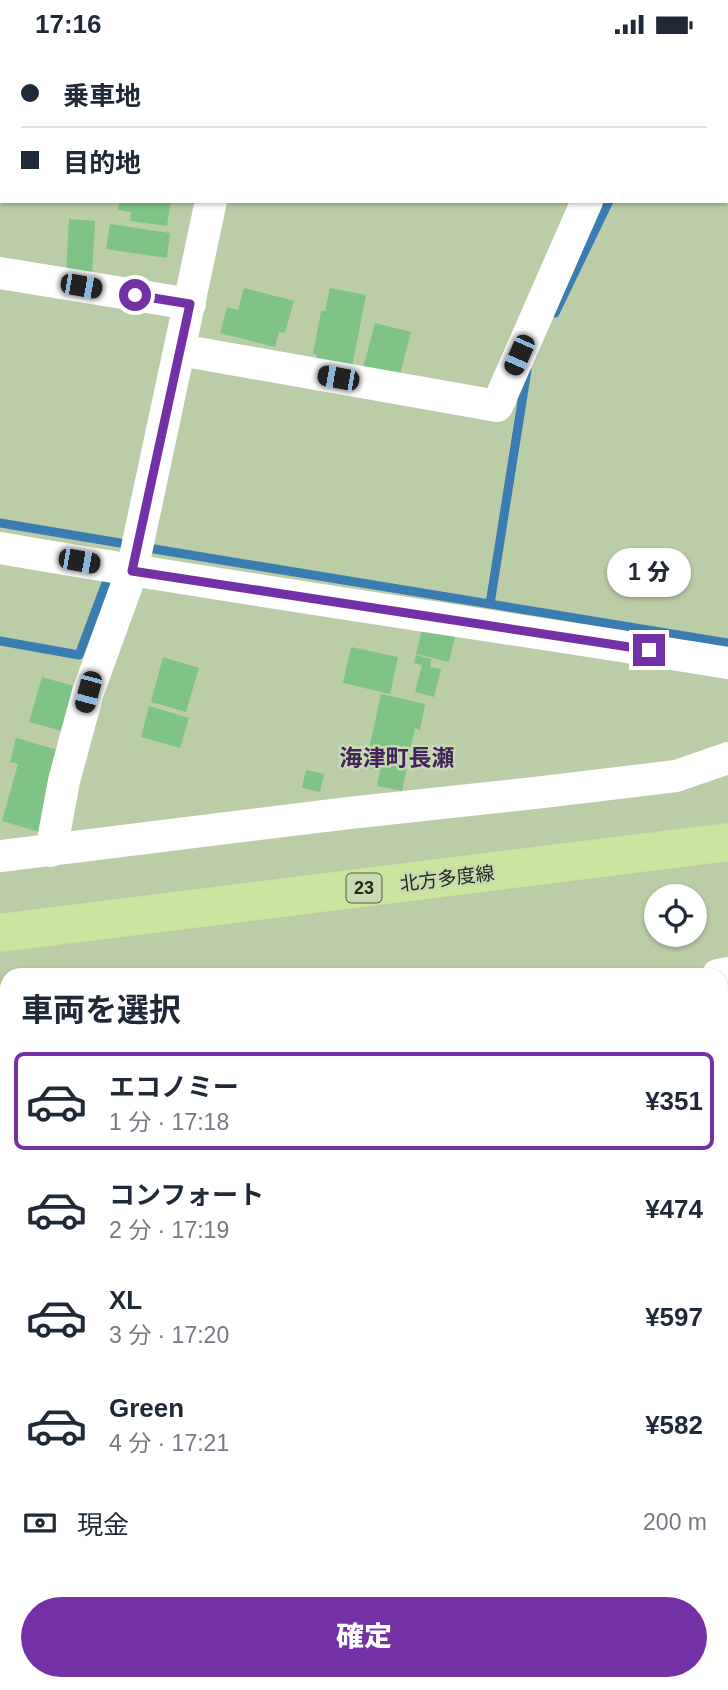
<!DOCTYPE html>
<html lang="ja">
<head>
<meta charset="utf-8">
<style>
  :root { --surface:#fff; --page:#f6f6f7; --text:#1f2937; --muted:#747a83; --line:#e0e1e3; --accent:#7431a5 }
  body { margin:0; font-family:Helvetica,"Noto Sans JP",sans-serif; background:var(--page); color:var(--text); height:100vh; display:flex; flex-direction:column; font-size:26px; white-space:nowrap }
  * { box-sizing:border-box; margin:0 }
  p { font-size:23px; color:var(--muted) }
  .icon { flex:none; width:38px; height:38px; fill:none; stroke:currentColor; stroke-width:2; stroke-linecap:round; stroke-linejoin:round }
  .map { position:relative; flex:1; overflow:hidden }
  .details { position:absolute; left:0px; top:919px; width:728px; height:723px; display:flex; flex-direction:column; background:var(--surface); border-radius:21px 21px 0 0; box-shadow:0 2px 5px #0004 }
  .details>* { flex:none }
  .hud { position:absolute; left:0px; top:0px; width:728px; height:154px; box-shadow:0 2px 5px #0004; display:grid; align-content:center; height:154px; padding:0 21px; background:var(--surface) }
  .tools { position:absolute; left:644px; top:835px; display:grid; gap:14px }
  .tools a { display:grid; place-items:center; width:63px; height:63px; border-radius:50%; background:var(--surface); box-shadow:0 2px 5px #0004; font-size:35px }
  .end { position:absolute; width:32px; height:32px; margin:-16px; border:9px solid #7431a5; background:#fff; box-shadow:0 0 0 4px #fff }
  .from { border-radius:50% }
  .bubble { position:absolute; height:49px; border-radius:24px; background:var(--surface); box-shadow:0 2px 5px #0004; font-size:23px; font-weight:800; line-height:49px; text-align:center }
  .car { position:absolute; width:21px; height:42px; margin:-21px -10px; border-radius:9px; box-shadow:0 0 5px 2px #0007; background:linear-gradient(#222 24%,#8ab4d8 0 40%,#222 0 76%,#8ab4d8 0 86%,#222 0) }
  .hud b { display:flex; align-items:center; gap:24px; height:66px; font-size:26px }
  .hud b+b { border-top:2px solid var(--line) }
  .hud i { width:18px; height:18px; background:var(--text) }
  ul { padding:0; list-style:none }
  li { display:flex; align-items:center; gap:21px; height:98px; margin:0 14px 10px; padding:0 7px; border:4px solid transparent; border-radius:10px }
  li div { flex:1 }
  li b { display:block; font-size:26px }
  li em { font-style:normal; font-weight:800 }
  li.active { border-color:var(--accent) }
  li>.icon { width:63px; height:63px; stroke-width:1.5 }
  h2 { padding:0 21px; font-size:32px; line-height:84px }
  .pay { display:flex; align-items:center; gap:18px; height:77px; padding:0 21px; font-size:26px }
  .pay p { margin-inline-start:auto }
  .primary-button { display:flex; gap:14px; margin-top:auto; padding:14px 21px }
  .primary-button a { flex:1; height:80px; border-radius:42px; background:var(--accent); color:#fff; font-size:28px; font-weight:800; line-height:80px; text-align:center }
  .status { display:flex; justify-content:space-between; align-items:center; height:49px; padding:0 35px; background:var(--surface); direction:ltr }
  .status svg { height:19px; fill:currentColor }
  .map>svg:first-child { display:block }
  .green { fill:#a98ec4 }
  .water { fill:#3b7cb3 }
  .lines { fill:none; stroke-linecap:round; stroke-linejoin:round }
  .stream { stroke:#3b7cb3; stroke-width:9 }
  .building { fill:#80c387 }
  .minor { stroke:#fff; stroke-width:32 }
  .major { stroke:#cae59d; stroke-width:38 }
  .route { stroke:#7431a5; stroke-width:9 }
  .labels { text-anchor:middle; stroke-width:5; stroke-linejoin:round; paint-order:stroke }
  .shield { fill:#c8dab2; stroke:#545e48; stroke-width:2 }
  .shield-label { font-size:18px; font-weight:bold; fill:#23291a }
  .street-label { font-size:19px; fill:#23291a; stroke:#c8dab2 }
  .quarter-label { font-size:23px; font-weight:bold; fill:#43245d; stroke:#c8dab2 }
</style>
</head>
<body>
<div class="status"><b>17:16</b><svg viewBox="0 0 49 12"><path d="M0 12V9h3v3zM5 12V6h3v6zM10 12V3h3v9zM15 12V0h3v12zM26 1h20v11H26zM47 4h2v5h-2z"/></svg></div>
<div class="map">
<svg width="728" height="1641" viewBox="0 0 728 1641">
  <rect width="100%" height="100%" fill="#bbcda6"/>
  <!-- green -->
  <path class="green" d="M 728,931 L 728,1120 L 721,1121 L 721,932 Z
    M 7,1027 L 7,1214 L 0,1215 L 0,1028 Z"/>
  <!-- water -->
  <path class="water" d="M 728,1195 L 728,1641 L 0,1641 L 0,1293 L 7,1292 L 7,1634 L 721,1634 L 721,1196 Z"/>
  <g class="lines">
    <!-- stream -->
    <path class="stream" d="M 702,2 L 703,0
      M 555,264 L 609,152
      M 0,474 L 126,495
      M 148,499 L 728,594
      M 490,555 L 527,321
      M 0,592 L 79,606 L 106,534"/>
  </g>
  <!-- building -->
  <path class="building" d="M 119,152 L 171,152 L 167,177 L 130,172 L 131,163 L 118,161 Z
    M 69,170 L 95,172 L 92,226 L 66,224 Z
    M 110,175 L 170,184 L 167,209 L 106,200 Z
    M 244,239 L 294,252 L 285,284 L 279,283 L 275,298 L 220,284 L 227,258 L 238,261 Z
    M 330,239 L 366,246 L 352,318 L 316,312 L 317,306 L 313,305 L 321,262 L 325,262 Z
    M 375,274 L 411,283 L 399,329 L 363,319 Z
    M 424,572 L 457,580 L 449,613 L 416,605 Z
    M 351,598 L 398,608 L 390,645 L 343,634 Z
    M 416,606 L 431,610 L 430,618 L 441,620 L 434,648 L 415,643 L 422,616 L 414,614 Z
    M 163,608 L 199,619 L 186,663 L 151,653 Z
    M 42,628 L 74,637 L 62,682 L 29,673 Z
    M 381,645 L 425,655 L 420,681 L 415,679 L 402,742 L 377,737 L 380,722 L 365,718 Z
    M 149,657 L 189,669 L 180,699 L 141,688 Z
    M 16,689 L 61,702 L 39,783 L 2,772 L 18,715 L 10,713 Z
    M 306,721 L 324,725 L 320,743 L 302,739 Z"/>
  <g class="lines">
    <!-- minor -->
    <path class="minor" d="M 22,0 L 23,2
      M 565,0 L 571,2
      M 242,2 L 242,0
      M 726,38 L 728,38
      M 0,224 L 190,255
      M 180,301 L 497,357 L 587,152
      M 0,499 C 242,541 486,575 728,614
      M 51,802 L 64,732 L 88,643 L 132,522 L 211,152
      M 0,807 L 349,764 L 543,743 L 676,727 L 728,709
      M 718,926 L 728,924
      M 0,1018 L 7,1017
      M 721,1130 L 728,1129
      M 0,1226 L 7,1226"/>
    <!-- major -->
    <path class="major" d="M 0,884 L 728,793"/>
  </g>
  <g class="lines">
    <!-- route -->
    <path class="route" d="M 135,246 L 190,255 L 132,522 L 649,601"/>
  </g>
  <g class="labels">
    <!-- shield labels -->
    <rect class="shield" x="346.5" y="824.5" width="35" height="29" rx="5"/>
    <g class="shield-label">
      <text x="364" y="845">23</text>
    </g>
    <!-- street labels -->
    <g class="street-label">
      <text transform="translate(447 829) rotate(-7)" y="7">北方多度線</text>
    </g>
    <!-- quarter labels -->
    <g class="quarter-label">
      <text x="397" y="717">海津町長瀬</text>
    </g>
  </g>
</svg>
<div class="tools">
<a><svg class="icon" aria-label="locate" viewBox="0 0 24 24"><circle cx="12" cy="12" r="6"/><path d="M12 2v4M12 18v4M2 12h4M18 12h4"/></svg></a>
</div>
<i class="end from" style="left:135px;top:246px"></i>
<i class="end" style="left:649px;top:601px"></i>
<div class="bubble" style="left:607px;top:499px;width:84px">1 分</div>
<i class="car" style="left:81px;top:237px;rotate:100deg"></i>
<i class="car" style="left:519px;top:306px;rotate:204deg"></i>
<i class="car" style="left:338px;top:329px;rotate:280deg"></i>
<i class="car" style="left:79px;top:512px;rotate:100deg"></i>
<i class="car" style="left:88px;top:643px;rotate:195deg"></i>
<div class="hud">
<b><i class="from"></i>乗車地</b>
<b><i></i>目的地</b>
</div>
<section class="details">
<h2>車両を選択</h2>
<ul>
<li class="active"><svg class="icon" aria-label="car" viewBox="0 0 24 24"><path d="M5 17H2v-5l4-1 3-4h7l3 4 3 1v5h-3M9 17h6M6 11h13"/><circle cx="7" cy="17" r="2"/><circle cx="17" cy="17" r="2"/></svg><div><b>エコノミー</b><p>1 分 · 17:18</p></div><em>¥351</em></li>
<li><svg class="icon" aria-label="car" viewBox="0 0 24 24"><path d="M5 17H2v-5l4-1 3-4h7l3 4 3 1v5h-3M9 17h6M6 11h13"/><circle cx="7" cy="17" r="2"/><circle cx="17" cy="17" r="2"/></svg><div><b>コンフォート</b><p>2 分 · 17:19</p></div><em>¥474</em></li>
<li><svg class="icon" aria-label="car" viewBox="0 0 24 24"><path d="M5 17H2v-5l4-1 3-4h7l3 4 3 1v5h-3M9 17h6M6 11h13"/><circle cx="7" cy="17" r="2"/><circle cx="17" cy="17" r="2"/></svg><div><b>XL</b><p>3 分 · 17:20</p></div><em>¥597</em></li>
<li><svg class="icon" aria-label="car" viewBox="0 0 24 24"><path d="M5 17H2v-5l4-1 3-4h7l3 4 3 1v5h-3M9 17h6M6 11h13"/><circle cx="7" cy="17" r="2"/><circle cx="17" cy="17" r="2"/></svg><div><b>Green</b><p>4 分 · 17:21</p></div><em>¥582</em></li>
</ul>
<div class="pay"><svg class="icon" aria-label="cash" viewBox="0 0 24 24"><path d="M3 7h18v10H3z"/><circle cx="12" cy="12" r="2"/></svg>現金<p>200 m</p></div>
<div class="primary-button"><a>確定</a></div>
</section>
</div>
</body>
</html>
